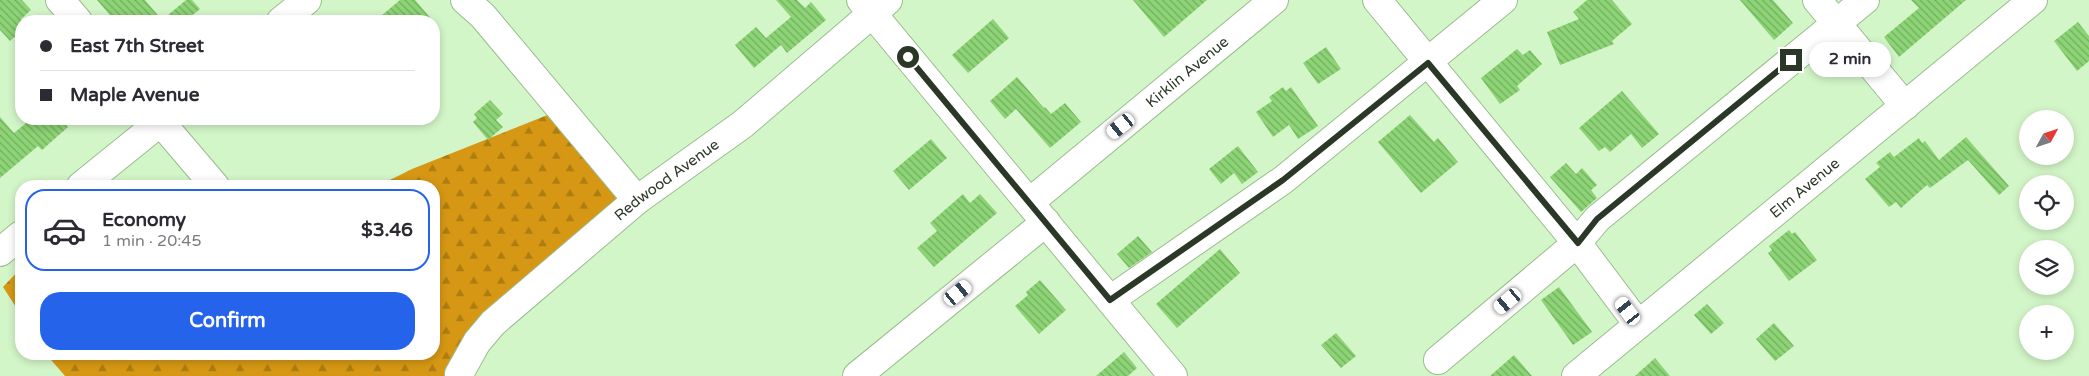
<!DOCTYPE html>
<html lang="en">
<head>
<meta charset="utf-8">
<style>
  :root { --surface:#fff; --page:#f7f7f7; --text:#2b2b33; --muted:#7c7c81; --line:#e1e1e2; --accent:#2563eb }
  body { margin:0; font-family:"Varela Round",sans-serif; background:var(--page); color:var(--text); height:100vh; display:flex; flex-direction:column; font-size:19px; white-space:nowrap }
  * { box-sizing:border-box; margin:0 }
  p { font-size:16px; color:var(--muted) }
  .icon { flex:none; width:28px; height:28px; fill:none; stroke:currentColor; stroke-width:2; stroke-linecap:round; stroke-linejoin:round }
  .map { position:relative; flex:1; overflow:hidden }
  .side { position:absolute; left:15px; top:180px; width:425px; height:180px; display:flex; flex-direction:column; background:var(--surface); border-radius:20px; box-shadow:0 2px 8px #0003 }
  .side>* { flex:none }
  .guide { position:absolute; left:15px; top:15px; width:425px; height:110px; border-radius:20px; box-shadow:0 2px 8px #0003; display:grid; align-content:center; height:110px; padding:0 25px; background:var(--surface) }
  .needle { width:32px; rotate:50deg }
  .controls { position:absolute; left:2019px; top:110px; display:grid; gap:10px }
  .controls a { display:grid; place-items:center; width:55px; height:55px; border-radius:50%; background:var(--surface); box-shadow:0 2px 8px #0003; font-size:25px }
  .end { position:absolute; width:22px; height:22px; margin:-11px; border:6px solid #2b3827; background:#fff; box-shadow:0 0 0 2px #fff }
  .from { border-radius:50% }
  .bubble { position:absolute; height:35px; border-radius:18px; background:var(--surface); box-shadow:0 2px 8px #0003; font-size:16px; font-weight:700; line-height:35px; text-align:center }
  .car { position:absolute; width:15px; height:30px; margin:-15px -8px; border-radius:6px; box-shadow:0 0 4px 1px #0007; background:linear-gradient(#fff 24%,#345 0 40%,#fff 0 76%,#345 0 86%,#fff 0) }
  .guide b { display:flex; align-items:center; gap:18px; height:48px; font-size:19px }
  .guide b+b { border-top:1px solid var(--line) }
  .guide i { width:12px; height:12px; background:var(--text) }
  ul { padding:9px 0 0; list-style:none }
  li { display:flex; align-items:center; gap:15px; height:82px; margin:0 10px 8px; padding:0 15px; border:2px solid transparent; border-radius:20px }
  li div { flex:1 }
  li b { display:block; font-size:19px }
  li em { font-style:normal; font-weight:700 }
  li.on { border-color:var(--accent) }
  li>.icon { width:45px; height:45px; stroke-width:1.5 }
  .cta { display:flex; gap:10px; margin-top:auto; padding:10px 25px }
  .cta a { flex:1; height:58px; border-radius:20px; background:var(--accent); color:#fff; font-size:20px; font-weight:700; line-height:58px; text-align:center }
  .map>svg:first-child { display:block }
  .forest { fill:url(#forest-firs) }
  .building { fill:url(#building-back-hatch) }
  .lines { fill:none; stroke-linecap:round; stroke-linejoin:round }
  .minor-casing { stroke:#9bbc90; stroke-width:30 }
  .minor { stroke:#fff; stroke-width:28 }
  .route { stroke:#2b3827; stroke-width:6 }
  .labels { text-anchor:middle; stroke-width:4; stroke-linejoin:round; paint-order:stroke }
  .street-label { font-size:15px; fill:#2b3827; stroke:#e9ffe3 }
</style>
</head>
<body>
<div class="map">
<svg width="2089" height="376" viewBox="0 0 2089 376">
  <defs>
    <pattern id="forest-firs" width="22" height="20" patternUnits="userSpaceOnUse" patternTransform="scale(1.25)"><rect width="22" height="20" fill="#d69814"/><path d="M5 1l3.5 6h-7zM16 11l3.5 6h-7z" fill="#ae7d12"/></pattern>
    <pattern id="building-back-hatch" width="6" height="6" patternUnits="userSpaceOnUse" patternTransform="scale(1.25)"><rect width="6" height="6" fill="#8cd475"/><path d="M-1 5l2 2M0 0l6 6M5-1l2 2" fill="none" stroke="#73ad60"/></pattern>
  </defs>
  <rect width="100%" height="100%" fill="#d3f6c8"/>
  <!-- forest -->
  <path class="forest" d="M 550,114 L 623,200 L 453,365 L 447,368 L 445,372 L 447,376 L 65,376 L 46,354 L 434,354 L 434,186 L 378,186 L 412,169 Z
    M 21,268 L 21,315 L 3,287 Z"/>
  <!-- building -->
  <path class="building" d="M 0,0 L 22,0 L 31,10 L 21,19 L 21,31 L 10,41 L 0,30 Z
    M 97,0 L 145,0 L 162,20 L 186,0 L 192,0 L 200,9 L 185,21 L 115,21 Z
    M 400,0 L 415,0 L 433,21 L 375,21 Z
    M 776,0 L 797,0 L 805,8 L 811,2 L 826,20 L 787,53 L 781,45 L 754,68 L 735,45 L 756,27 L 766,38 L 791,17 Z
    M 1133,0 L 1207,0 L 1164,37 Z
    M 1587,0 L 1612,0 L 1632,24 L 1612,41 L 1614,44 L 1560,65 L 1547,32 L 1579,19 L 1573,12 Z
    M 1740,0 L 1773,0 L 1793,23 L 1774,40 Z
    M 1911,0 L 1966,0 L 1899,57 L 1884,37 L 1919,8 Z
    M 993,19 L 1009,38 L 968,73 L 952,55 Z
    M 2078,22 L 2089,36 L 2089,61 L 2077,71 L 2054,41 Z
    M 1326,47 L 1341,69 L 1318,84 L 1303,63 Z
    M 1517,49 L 1523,55 L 1530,50 L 1542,64 L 1517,86 L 1520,90 L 1500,104 L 1481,78 Z
    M 1017,77 L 1044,108 L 1045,107 L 1051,114 L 1065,103 L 1081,122 L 1050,148 L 1016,109 L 1005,119 L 990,101 Z
    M 1283,87 L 1286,91 L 1291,87 L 1318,126 L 1298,139 L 1289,125 L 1273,137 L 1256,112 L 1272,101 L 1269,97 Z
    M 1622,91 L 1659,134 L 1642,148 L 1631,134 L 1610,152 L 1605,147 L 1599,151 L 1579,128 Z
    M 490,100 L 503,114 L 496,120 L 503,127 L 488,140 L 473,122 L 477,118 L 474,114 Z
    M 1410,115 L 1434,142 L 1438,138 L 1458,162 L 1421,193 L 1378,142 Z
    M 0,117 L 14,133 L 31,119 L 61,119 L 68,127 L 42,150 L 38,146 L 0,178 Z
    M 1966,137 L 2009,186 L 1999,195 L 1968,160 L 1930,188 L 1927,185 L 1901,208 L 1896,202 L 1889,207 L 1865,179 L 1880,167 L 1876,163 L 1890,152 L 1894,157 L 1919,138 L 1922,143 L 1925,141 L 1939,160 Z
    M 931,139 L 947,158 L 909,190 L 893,171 Z
    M 1238,146 L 1258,172 L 1242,184 L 1234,173 L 1221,184 L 1209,169 Z
    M 1566,163 L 1576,174 L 1582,168 L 1597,185 L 1591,190 L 1597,198 L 1581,212 L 1550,177 Z
    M 963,194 L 970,203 L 980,194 L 997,213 L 934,267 L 917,248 L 937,231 L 930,223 Z
    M 1789,230 L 1792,234 L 1795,232 L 1817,260 L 1789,281 L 1768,253 L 1772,250 L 1769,246 Z
    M 1138,236 L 1152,252 L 1129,268 L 1117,254 Z
    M 1220,249 L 1240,273 L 1177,328 L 1156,304 Z
    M 1040,280 L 1066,310 L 1039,334 L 1015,306 L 1028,295 L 1026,292 Z
    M 1559,287 L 1592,332 L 1573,345 L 1541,300 Z
    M 1707,304 L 1724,323 L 1711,334 L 1694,315 Z
    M 1774,323 L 1794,346 L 1775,361 L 1756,339 Z
    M 1336,333 L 1356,356 L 1341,368 L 1321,345 Z
    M 1124,352 L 1137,368 L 1128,376 L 1096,376 Z
    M 1514,355 L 1532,376 L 1490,376 Z
    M 1655,358 L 1670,376 L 1635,376 Z"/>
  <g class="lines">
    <!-- minor casing -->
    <g class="minor-casing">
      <g id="minor">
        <path d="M 60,0 L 78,21"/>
        <path d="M 465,0 L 483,16 L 637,200"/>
        <path d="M 861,0 L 1173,376"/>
        <path d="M 1377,0 L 1577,243 L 1638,324"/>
        <path d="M 1817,0 L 1905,106"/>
        <path d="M 281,21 L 307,0"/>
        <path d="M 158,119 L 215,186"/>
        <path d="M 81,186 L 164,119"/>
        <path id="s1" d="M 1030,202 L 1274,0"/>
        <path d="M 0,252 L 21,235"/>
        <path d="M 1110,300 L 1283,180 L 1503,0"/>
        <path d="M 1438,360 L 1577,243 L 1597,219 L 1865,0"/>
        <path id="s2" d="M 460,376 L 459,374 L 477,342 L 493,323 L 637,200 L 743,124 L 888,0"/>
        <path d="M 857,376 L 1046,222"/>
        <path id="s3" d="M 1576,376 L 2033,0"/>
      </g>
    </g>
    <!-- minor -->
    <use href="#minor" class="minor"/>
  </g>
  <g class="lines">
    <!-- route -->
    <path class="route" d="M 908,57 L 1110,300 L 1283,180 L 1428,63 L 1578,243 L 1597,219 L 1791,60"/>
  </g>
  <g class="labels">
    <!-- street labels -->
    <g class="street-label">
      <text dy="5" stroke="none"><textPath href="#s1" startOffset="204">Kirklin Avenue</textPath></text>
      <text dy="5" stroke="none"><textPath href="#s2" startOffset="289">Redwood Avenue</textPath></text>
      <text dy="5" stroke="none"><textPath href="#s3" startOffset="296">Elm Avenue</textPath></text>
    </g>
  </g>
</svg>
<div class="controls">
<a><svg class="needle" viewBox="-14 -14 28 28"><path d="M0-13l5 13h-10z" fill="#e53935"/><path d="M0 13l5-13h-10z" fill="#7c7c81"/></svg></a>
<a><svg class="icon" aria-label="locate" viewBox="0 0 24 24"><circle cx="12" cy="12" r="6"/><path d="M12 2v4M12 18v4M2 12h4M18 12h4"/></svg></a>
<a><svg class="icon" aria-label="layers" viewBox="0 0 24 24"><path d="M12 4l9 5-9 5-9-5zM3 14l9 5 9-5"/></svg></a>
<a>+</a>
</div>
<i class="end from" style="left:908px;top:57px"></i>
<i class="end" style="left:1791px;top:60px"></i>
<div class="bubble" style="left:1809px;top:42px;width:82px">2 min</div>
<i class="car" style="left:1121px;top:126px;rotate:231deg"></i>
<i class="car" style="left:958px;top:293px;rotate:51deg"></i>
<i class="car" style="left:1508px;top:301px;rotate:230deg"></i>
<i class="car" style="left:1628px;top:311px;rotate:323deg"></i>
<div class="guide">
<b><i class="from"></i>East 7th Street</b>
<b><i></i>Maple Avenue</b>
</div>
<section class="side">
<ul>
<li class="on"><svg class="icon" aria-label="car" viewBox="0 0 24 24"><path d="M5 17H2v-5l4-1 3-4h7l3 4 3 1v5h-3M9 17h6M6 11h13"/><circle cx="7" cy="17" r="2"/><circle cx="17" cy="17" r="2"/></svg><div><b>Economy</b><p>1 min · 20:45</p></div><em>$3.46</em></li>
</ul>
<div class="cta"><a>Confirm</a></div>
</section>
</div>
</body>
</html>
